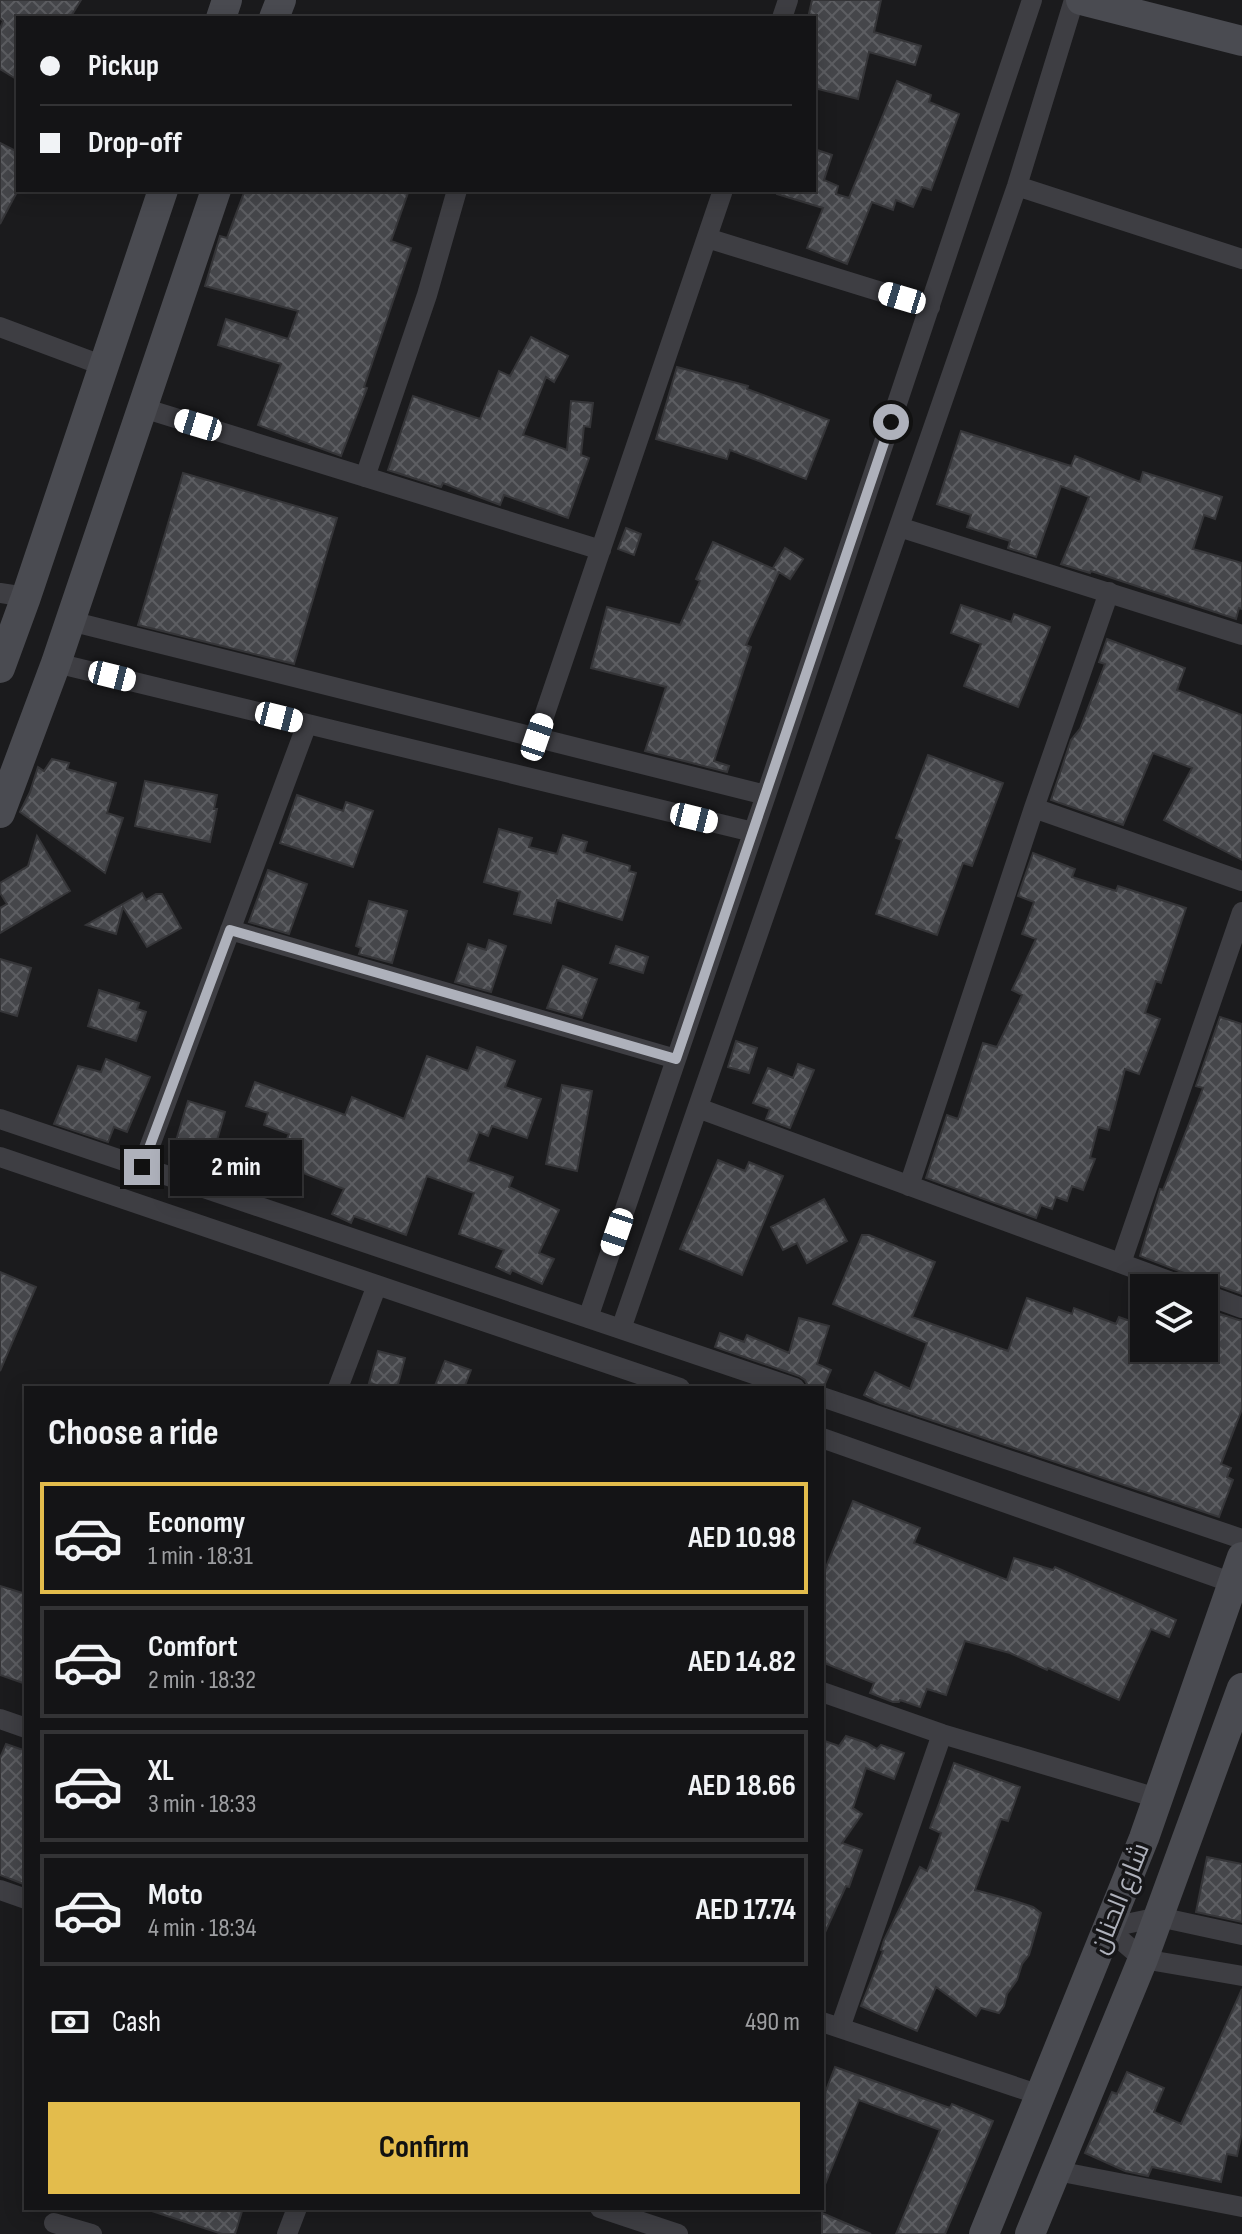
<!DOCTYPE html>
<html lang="en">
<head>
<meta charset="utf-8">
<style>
  :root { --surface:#141416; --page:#1d1d1f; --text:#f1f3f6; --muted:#9d9ea1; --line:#333335; --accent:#e3bc4c }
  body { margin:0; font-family:"Sofia Sans Condensed",Cairo,sans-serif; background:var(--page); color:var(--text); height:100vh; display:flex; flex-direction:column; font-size:30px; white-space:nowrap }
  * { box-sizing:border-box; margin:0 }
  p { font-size:26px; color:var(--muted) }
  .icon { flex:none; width:44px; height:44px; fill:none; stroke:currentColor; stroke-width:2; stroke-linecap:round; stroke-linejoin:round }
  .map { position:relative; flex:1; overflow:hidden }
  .sheet { position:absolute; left:24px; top:1386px; width:800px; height:824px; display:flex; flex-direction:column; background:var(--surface); border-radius:0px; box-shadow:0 4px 20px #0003,0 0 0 2px var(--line) }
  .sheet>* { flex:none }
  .hud { position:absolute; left:16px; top:16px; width:800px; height:176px; border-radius:0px; box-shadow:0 4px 20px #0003,0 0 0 2px var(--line); display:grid; align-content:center; height:176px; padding:0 24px; background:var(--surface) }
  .tools { position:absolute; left:1130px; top:1274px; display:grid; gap:16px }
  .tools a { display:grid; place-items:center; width:88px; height:88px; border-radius:0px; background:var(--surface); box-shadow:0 4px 20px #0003,0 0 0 2px var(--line); font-size:40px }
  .end { position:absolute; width:36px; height:36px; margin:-18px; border:10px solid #aeb1bb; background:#111; box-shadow:0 0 0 4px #111 }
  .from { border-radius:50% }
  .bubble { position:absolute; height:56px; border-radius:0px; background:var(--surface); box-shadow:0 4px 20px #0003,0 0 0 2px var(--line); font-size:26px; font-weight:700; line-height:56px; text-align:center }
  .car { position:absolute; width:24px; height:48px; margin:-24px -12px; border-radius:10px; box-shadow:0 0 6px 2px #0007; background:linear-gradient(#fff 24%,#345 0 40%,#fff 0 76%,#345 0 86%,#fff 0) }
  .hud b { display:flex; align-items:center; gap:28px; height:76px; font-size:30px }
  .hud b+b { border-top:2px solid var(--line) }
  .hud i { width:20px; height:20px; background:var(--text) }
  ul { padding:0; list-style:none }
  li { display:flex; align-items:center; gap:24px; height:112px; margin:0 16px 12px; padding:0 8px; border:4px solid var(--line); border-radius:0px }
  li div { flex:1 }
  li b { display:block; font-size:30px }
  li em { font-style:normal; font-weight:700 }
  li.on { border-color:var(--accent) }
  li>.icon { width:72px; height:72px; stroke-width:1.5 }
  h2 { padding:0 24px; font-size:36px; line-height:96px }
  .pay { display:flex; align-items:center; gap:20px; height:88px; padding:0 24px; font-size:30px }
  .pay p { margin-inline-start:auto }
  .cta { display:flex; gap:16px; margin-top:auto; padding:16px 24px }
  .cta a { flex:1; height:92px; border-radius:0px; background:var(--accent); color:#111; font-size:32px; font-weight:700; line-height:92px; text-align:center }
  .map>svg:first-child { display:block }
  .building { fill:url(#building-cross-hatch); stroke:#353538; stroke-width:2 }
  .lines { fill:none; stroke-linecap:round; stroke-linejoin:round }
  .street { stroke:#3e3e43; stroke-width:20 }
  .secondary { stroke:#4a4b51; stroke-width:30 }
  .route { stroke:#aeb1bb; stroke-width:10 }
  .labels { text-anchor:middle; stroke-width:7; stroke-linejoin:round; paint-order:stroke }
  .street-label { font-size:26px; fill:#aeb1bb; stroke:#161618 }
</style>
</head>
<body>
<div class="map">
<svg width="1242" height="2234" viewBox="0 0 1242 2234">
  <defs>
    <pattern id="building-cross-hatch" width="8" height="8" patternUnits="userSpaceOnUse" patternTransform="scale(2)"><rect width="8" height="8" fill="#45464a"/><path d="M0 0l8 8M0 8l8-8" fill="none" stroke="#5d5e62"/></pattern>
  </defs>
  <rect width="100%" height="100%" fill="#1b1b1d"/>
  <!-- building -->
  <path class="building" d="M 0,0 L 81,0 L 70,18 L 18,18 L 18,80 L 0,69 L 0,29 L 3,21 L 0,18 Z
    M 812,0 L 881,0 L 874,32 L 921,46 L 915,65 L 869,52 L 858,99 L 814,88 L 814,18 L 808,18 Z
    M 897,81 L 931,95 L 929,102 L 959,114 L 931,190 L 922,187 L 913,207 L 896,200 L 893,210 L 872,202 L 847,264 L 807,248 L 823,208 L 777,194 L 778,190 L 814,190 L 814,149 L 832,155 L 824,180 L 838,186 L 836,194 L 849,198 Z
    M 0,143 L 18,152 L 18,190 L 0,224 Z
    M 245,190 L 409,190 L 391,241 L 411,248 L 364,387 L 367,388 L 341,456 L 258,425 L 281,364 L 218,345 L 226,319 L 288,339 L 298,311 L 205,286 L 220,236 L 227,238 Z
    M 531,337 L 568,356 L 554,382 L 546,377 L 523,435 L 567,450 L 571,401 L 593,403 L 590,427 L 584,426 L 581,455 L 589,458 L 568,518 L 504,495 L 500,505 L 443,483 L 441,487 L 388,470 L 413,396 L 480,419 L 499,371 L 510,376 Z
    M 677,367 L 748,386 L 747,389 L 829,420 L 806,479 L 730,450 L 727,459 L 656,439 Z
    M 961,431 L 1071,466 L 1075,456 L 1140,482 L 1143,472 L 1222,497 L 1215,519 L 1204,515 L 1193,549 L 1242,563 L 1242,609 L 1239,608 L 1236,619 L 1091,571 L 1090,573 L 1061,564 L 1089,497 L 1061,486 L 1036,557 L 1008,548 L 1010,541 L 967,527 L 971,515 L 937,504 Z
    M 183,473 L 337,518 L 294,664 L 138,625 Z
    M 626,528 L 641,534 L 634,555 L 618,549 Z
    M 713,542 L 776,570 L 773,568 L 785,548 L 803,559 L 790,579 L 779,572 L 746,645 L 751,647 L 714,761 L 729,766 L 727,772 L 645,751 L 666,687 L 591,668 L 607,607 L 680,625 L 700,581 L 696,579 Z
    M 961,605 L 1011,622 L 1014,614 L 1050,627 L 1018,707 L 964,686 L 981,644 L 951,633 Z
    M 1107,639 L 1185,668 L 1177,690 L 1242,715 L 1242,860 L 1164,820 L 1192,768 L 1153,753 L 1123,825 L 1051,800 L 1071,740 L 1080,729 L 1105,664 L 1099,662 Z
    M 928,755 L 1003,783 L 972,866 L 963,863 L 937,935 L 876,914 L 902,840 L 896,838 Z
    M 52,759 L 69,763 L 67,769 L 116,783 L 107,813 L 123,818 L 105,873 L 20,812 L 30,792 L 38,767 L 44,771 Z
    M 145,781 L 217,795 L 214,809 L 217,809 L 210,842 L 135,826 Z
    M 297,795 L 343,811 L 346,802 L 373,811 L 353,867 L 280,843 Z
    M 499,829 L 532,838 L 529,847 L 557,854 L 563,835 L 587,842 L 584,852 L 630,866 L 629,871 L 636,873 L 622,920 L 557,900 L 551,923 L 514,914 L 520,892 L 484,882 Z
    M 37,836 L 70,891 L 0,933 L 0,908 L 7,904 L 0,893 L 0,883 L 28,866 Z
    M 1033,853 L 1075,869 L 1072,877 L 1116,891 L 1118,886 L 1186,908 L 1161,983 L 1156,981 L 1145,1013 L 1160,1019 L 1139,1074 L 1125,1069 L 1109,1130 L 1098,1127 L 1090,1158 L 1095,1159 L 1083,1190 L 1072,1186 L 1067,1201 L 1056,1197 L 1052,1209 L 1041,1205 L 1036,1218 L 926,1178 L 947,1115 L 958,1119 L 983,1043 L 997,1047 L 1022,995 L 1012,990 L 1036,939 L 1022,934 L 1034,902 L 1018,896 Z
    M 268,870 L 307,884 L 289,934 L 249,922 Z
    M 142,893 L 146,900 L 156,894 L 162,894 L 181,928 L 147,947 L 123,907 L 116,934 L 86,925 Z
    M 369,901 L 407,911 L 392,963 L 359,954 L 361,948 L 356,946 Z
    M 489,940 L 506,946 L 491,992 L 455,982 L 468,944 L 486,950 Z
    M 616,946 L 648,957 L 643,973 L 610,963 Z
    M 0,959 L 31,968 L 17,1016 L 0,1011 Z
    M 563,966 L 597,979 L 582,1018 L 547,1008 Z
    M 99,990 L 139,1003 L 137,1009 L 146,1012 L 136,1041 L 88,1026 Z
    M 1220,1017 L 1242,1024 L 1242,1294 L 1208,1282 L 1201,1282 L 1192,1276 L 1140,1256 L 1160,1189 L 1163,1190 L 1203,1088 L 1196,1086 Z
    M 736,1041 L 757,1048 L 749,1073 L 728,1067 Z
    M 477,1047 L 515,1061 L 505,1087 L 541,1099 L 527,1138 L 492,1126 L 488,1136 L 479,1132 L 468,1161 L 513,1177 L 509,1187 L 559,1210 L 539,1253 L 554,1259 L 542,1284 L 512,1270 L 510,1274 L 496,1267 L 504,1250 L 459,1234 L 474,1193 L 427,1176 L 406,1235 L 354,1216 L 351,1223 L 332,1214 L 344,1189 L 301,1172 L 299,1179 L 274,1169 L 289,1134 L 264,1125 L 268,1113 L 246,1106 L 255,1082 L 345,1115 L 352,1097 L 404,1119 L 427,1056 L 468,1071 Z
    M 106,1059 L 150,1077 L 127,1132 L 114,1127 L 108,1142 L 54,1124 L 78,1066 L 101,1072 Z
    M 798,1064 L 814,1070 L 790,1128 L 766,1119 L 770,1109 L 753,1103 L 768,1068 L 793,1078 Z
    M 562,1085 L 592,1091 L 577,1171 L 546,1164 Z
    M 188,1101 L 225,1112 L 210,1165 L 172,1154 Z
    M 718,1160 L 745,1171 L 749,1162 L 783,1176 L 742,1275 L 680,1249 Z
    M 824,1199 L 847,1241 L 807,1263 L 797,1243 L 783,1250 L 771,1227 Z
    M 862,1235 L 869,1235 L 935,1262 L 912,1317 L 1008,1351 L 1027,1298 L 1072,1314 L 1074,1308 L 1116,1324 L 1119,1317 L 1144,1326 L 1144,1348 L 1204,1348 L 1204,1338 L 1207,1330 L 1213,1332 L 1220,1314 L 1242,1321 L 1242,1409 L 1221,1464 L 1231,1468 L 1227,1477 L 1233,1480 L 1219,1517 L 880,1403 L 864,1395 L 875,1372 L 910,1389 L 927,1343 L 833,1304 Z
    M 0,1272 L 36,1287 L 0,1371 Z
    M 799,1318 L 829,1326 L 817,1364 L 831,1370 L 825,1384 L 809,1388 L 805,1380 L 799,1376 L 715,1347 L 720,1333 L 744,1342 L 747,1335 L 789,1353 Z
    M 378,1351 L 405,1358 L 397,1388 L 388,1388 L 369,1383 Z
    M 445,1361 L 471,1370 L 464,1388 L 434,1388 Z
    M 853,1501 L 920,1528 L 914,1543 L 1007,1580 L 1014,1558 L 1053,1570 L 1055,1567 L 1176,1620 L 1169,1637 L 1151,1629 L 1119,1700 L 1048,1668 L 1047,1670 L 1010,1653 L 965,1641 L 946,1695 L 927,1689 L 920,1707 L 900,1700 L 899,1702 L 893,1702 L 870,1693 L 874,1683 L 822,1662 L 822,1577 Z
    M 0,1586 L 26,1594 L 26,1684 L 0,1675 Z
    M 846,1736 L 867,1743 L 877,1749 L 881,1745 L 904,1753 L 894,1779 L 866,1768 L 853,1808 L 862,1814 L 842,1843 L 862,1850 L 849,1887 L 846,1886 L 822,1939 L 822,1750 L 825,1741 L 839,1746 Z
    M 6,1744 L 26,1751 L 26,1885 L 0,1875 L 0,1758 Z
    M 954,1763 L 1020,1787 L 1008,1821 L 1001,1819 L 975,1890 L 1012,1900 L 1033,1907 L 1041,1913 L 1029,1955 L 1022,1964 L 1017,1980 L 1007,1994 L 1004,2006 L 999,2013 L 981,2008 L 976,2016 L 936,1987 L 917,2031 L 861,2006 L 883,1951 L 881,1950 L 884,1940 L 920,1867 L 927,1871 L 941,1833 L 930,1828 Z
    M 1207,1857 L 1242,1864 L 1242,1922 L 1196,1912 Z
    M 1242,1989 L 1242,2132 L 1237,2156 L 1227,2154 L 1221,2182 L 1152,2167 L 1148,2176 L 1125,2171 L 1085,2153 L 1112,2092 L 1117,2094 L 1127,2072 L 1164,2088 L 1154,2112 L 1181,2124 Z
    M 835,2067 L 950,2108 L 952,2104 L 993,2121 L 945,2234 L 896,2234 L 940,2130 L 859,2100 L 822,2192 L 822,2101 Z
    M 153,2208 L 243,2208 L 235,2234 L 222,2234 L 152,2211 Z
    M 822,2213 L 871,2234 L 822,2234 Z"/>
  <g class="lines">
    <!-- street -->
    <path class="street" d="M 782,18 L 788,0
      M 1017,186 L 1242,259
      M 707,238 L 930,307
      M 0,327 L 104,366
      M 143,408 L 601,550
      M 365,477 L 427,295 L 457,190
      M 899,527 L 1242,635
      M 0,593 L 26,597
      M 70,621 L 766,795
      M 56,663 L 753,832
      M 537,737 L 723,190
      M 1034,808 L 1242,881
      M 230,930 L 676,1059
      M 698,1108 L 1188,1288
      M 0,1119 L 795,1388
      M 0,1157 L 680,1388
      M 142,1167 L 307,724
      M 909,1186 L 1034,808 L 1109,592
      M 1121,1263 L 1242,912
      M 1204,1294 L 1242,1308
      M 588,1318 L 766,795 L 1032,0
      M 621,1329 L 1017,186 L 1074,0
      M 338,1388 L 377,1285
      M 822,1397 L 1242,1539
      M 822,1438 L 1233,1583 L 1242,1582
      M 822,1692 L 942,1734 L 1157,1798
      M 0,1719 L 26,1728
      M 0,1890 L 26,1899
      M 1107,1928 L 1143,1959 L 1242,1976
      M 1107,1928 L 1159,1917 L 1242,1935
      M 822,2022 L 1040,2095
      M 840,2028 L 942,1734
      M 1057,2171 L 1242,2207
      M 600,2208 L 678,2234
      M 54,2223 L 92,2234
      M 287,2234 L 297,2208"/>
    <!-- secondary -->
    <path class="secondary" d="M 1081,0 L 1242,41
      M 221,18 L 227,0
      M 274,18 L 281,0
      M 0,668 L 26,597 L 163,190
      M 0,813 L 56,663 L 216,190
      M 984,2234 L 1144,1838 L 1242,1557
      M 1030,2234 L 1143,1959 L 1242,1688"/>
  </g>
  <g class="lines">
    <!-- route -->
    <path class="route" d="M 142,1167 L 230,930 L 676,1059 L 891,422"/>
  </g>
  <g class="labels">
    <!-- street labels -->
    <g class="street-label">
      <text transform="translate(1119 1898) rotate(-68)" y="9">شارع الحنان</text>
    </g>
  </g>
</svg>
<div class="tools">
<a><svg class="icon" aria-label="layers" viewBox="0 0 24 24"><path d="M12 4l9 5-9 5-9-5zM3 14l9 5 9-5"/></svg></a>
</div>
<i class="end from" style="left:891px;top:422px"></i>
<i class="end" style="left:142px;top:1167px"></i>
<div class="bubble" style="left:170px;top:1140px;width:132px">2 min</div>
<i class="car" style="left:902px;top:298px;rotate:287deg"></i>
<i class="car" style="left:198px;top:425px;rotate:287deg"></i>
<i class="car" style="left:112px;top:676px;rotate:104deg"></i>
<i class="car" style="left:279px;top:717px;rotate:104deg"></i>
<i class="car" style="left:537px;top:737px;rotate:19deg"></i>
<i class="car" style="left:694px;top:818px;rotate:104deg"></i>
<i class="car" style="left:617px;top:1232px;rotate:199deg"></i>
<div class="hud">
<b><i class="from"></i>Pickup</b>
<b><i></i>Drop-off</b>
</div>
<section class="sheet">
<h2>Choose a ride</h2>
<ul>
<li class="on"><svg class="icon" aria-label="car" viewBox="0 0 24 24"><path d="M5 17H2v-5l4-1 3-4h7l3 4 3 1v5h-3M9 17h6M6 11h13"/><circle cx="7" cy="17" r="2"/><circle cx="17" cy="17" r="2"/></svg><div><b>Economy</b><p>1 min · 18:31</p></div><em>AED 10.98</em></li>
<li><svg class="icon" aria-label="car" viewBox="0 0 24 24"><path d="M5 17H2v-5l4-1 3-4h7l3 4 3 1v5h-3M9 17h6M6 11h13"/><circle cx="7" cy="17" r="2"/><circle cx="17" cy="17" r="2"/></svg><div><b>Comfort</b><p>2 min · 18:32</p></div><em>AED 14.82</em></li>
<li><svg class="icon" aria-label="car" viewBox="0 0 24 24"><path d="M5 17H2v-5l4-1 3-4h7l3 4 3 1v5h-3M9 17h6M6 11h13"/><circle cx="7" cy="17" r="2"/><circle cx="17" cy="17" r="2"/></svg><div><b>XL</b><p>3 min · 18:33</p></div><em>AED 18.66</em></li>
<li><svg class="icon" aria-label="car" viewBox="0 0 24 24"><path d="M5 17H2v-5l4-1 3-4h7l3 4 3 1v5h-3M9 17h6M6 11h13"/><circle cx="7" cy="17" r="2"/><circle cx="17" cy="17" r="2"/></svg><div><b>Moto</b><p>4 min · 18:34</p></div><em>AED 17.74</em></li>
</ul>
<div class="pay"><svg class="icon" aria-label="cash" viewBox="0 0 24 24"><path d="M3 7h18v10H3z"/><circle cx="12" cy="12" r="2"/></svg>Cash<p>490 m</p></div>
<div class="cta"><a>Confirm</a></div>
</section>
</div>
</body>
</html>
